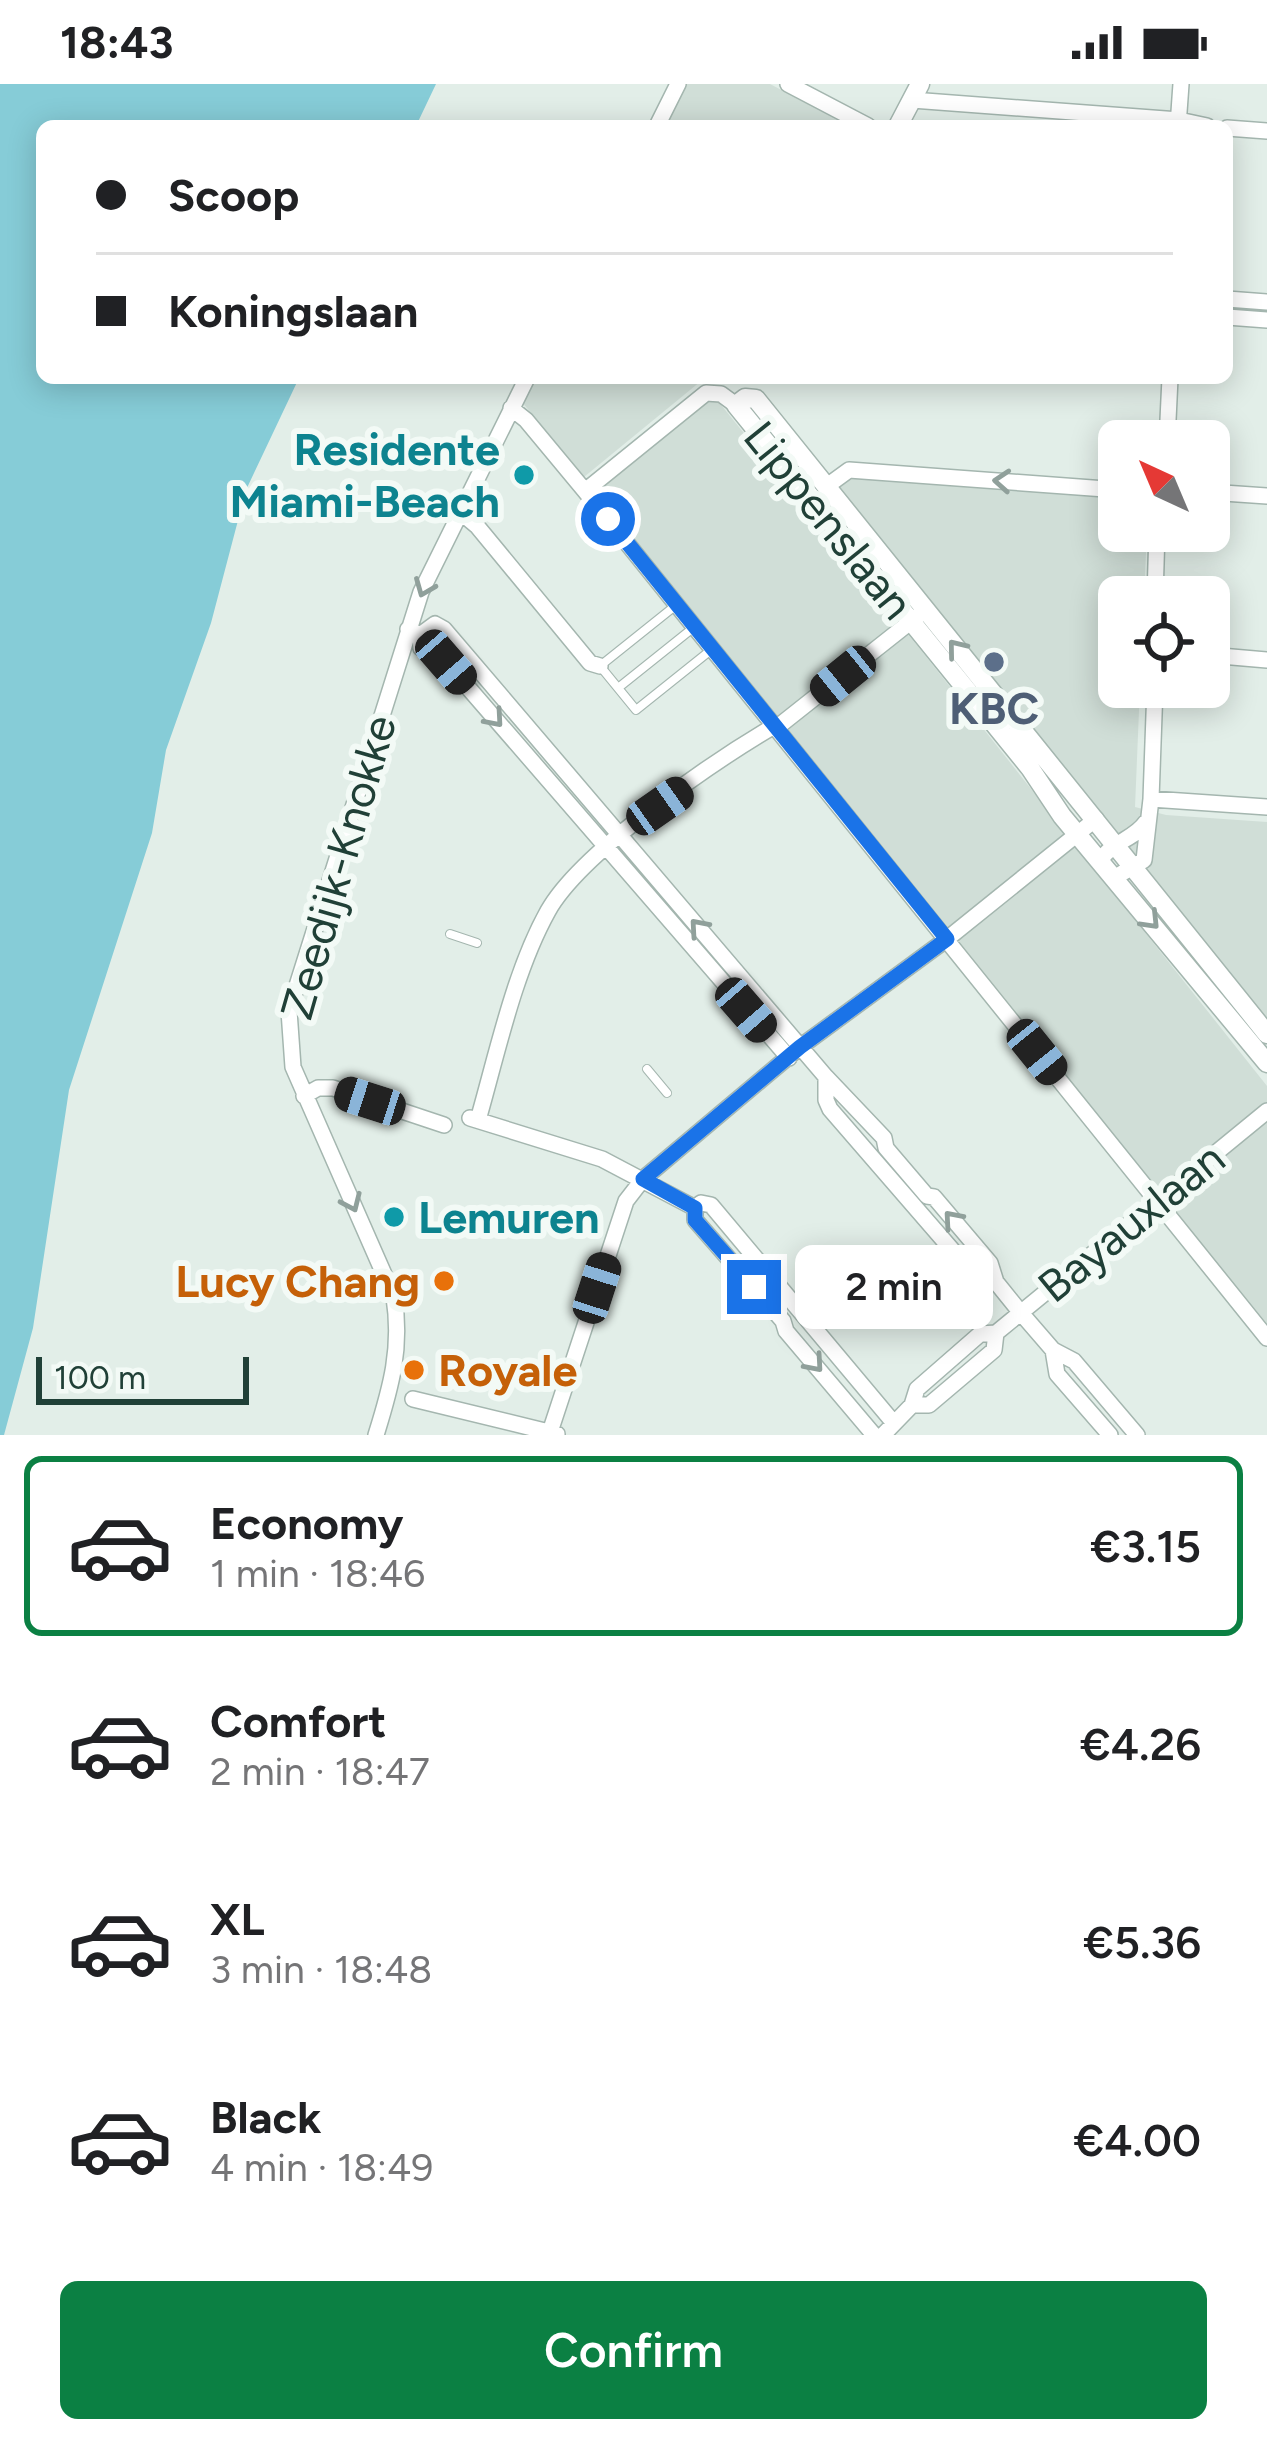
<!DOCTYPE html>
<html lang="en">
<head>
<meta charset="utf-8">
<style>
  :root { --surface:#fff; --page:#f6f6f6; --text:#202124; --muted:#757577; --line:#e0e0e0; --accent:#0b8043 }
  body { margin:0; font-family:Figtree,sans-serif; background:var(--page); color:var(--text); height:100vh; display:flex; flex-direction:column; font-size:45px; white-space:nowrap }
  * { box-sizing:border-box; margin:0 }
  p { font-size:39px; color:var(--muted) }
  .icon { flex:none; width:66px; height:66px; fill:none; stroke:currentColor; stroke-width:2; stroke-linecap:round; stroke-linejoin:round }
  .map { position:relative; height:1351px; overflow:hidden }
  .panel { display:flex; flex-direction:column; background:var(--surface); flex:1 }
  .panel>* { flex:none }
  .guide { position:absolute; left:36px; top:36px; width:1197px; height:264px; border-radius:18px; box-shadow:0 6px 30px #0003; display:grid; align-content:center; height:264px; padding:0 60px; background:var(--surface) }
  .needle { width:78px; rotate:316deg }
  .buttons { position:absolute; left:1098px; top:336px; display:grid; gap:24px }
  .buttons a { display:grid; place-items:center; width:132px; height:132px; border-radius:18px; background:var(--surface); box-shadow:0 6px 30px #0003; font-size:60px }
  .scale { position:absolute; left:36px; bottom:30px; width:213px; box-sizing:border-box; padding-left:12px; border:6px solid #204037; border-top:0; font-size:33px; line-height:42px; white-space:nowrap; color:#204037; -webkit-text-stroke:9px #f3faf6; paint-order:stroke }
  .end { position:absolute; width:54px; height:54px; margin:-27px; border:15px solid #1a73e8; background:#fff; box-shadow:0 0 0 6px #fff }
  .from { border-radius:50% }
  .bubble { position:absolute; height:84px; border-radius:18px; background:var(--surface); box-shadow:0 6px 30px #0003; font-size:39px; font-weight:600; line-height:84px; text-align:center }
  .car { position:absolute; width:36px; height:72px; margin:-36px -18px; border-radius:15px; box-shadow:0 0 9px 3px #0007; background:linear-gradient(#222 24%,#8ab4d8 0 40%,#222 0 76%,#8ab4d8 0 86%,#222 0) }
  .guide b { display:flex; align-items:center; gap:42px; height:114px; font-size:45px }
  .guide b+b { border-top:3px solid var(--line) }
  .guide i { width:30px; height:30px; background:var(--text) }
  ul { padding:21px 0 0; list-style:none }
  li { display:flex; align-items:center; gap:36px; height:180px; margin:0 24px 18px; padding:0 36px; border:6px solid transparent; border-radius:18px }
  li div { flex:1 }
  li b { display:block; font-size:45px }
  li em { font-style:normal; font-weight:600 }
  li.on { border-color:var(--accent) }
  li>.icon { width:108px; height:108px; stroke-width:1.5 }
  .primary-button { display:flex; gap:24px; margin-top:auto; padding:24px 60px }
  .primary-button a { flex:1; height:138px; border-radius:18px; background:var(--accent); color:#fff; font-size:48px; font-weight:600; line-height:138px; text-align:center }
  .status { display:flex; justify-content:space-between; align-items:center; height:84px; padding:0 60px; background:var(--surface); direction:ltr }
  .status svg { height:33px; fill:currentColor }
  .map>svg:first-child { display:block }
  .built { fill:#d0ded7 }
  .water { fill:#86ccd7 }
  .lines { fill:none; stroke-linecap:round; stroke-linejoin:round }
  .service-casing { stroke:#a4b6af; stroke-width:10 }
  .minor-casing { stroke:#a4b6af; stroke-width:18 }
  .tertiary-casing { stroke:#a4b6af; stroke-width:21 }
  .service { stroke:#fff; stroke-width:8 }
  .minor { stroke:#fff; stroke-width:15 }
  .tertiary { stroke:#fff; stroke-width:18 }
  .oneway { stroke:#90a09b }
  .route { stroke:#1a73e8; stroke-width:15 }
  .culture-dot { fill:#0f9aa8; stroke:#f3faf6; stroke-width:4.5 }
  .service-dot { fill:#5c6f8a; stroke:#f3faf6; stroke-width:4.5 }
  .food-dot { fill:#e8710a; stroke:#f3faf6; stroke-width:4.5 }
  .labels { text-anchor:middle; stroke-width:12; stroke-linejoin:round; paint-order:stroke }
  .culture-label { font-size:45px; font-weight:bold; fill:#0d838f; stroke:#f3faf6; text-anchor:end }
  .street-label { font-size:45px; fill:#204037; stroke:#f3faf6 }
  .service-label { font-size:45px; font-weight:bold; fill:#4e5e75; stroke:#f3faf6 }
  .food-label { font-size:45px; font-weight:bold; fill:#c56008; stroke:#f3faf6; text-anchor:end }
</style>
</head>
<body>
<div class="status"><b>18:43</b><svg viewBox="0 0 49 12"><path d="M0 12V9h3v3zM5 12V6h3v6zM10 12V3h3v9zM15 12V0h3v12zM26 1h20v11H26zM47 4h2v5h-2z"/></svg></div>
<div class="map">
<svg width="1267" height="1351" viewBox="0 0 1267 1351">
  <rect width="100%" height="100%" fill="#e2eee8"/>
  <!-- built -->
  <path class="built" d="M 685,0 L 770,0 L 850,42 L 664,42 Z
    M 534,294 L 699,294 L 701,297 L 584,393 L 522,318 Z
    M 709,316 L 717,316 L 920,565 L 1267,1002 L 1267,1242 L 601,413 L 603,403 Z
    M 850,392 L 1119,412 L 1119,447 L 1147,447 L 1144,513 L 1119,513 L 1119,603 L 1140,603 L 1135,723 L 1166,731 L 1267,738 L 1267,941 L 837,406 Z"/>
  <!-- water -->
  <path class="water" d="M 0,0 L 436,0 L 416,42 L 42,42 L 42,294 L 299,294 L 246,406 L 211,539 L 166,666 L 152,749 L 69,1006 L 33,1244 L 4,1351 L 0,1351 Z"/>
  <g class="lines">
    <!-- service casing -->
    <g class="service-casing">
      <path id="service" d="M 675,522 L 600,582 L 636,626 L 711,566
        M 618,604 L 693,544
        M 450,850 L 477,859
        M 647,985 L 667,1009"/>
    </g>
    <!-- minor casing -->
    <g class="minor-casing">
      <path id="minor" d="M 788,0 L 868,42
        M 912,16 L 1179,36 L 1207,42
        M 657,42 L 678,0
        M 1178,42 L 1181,0
        M 1227,44 L 1267,47
        M 1227,215 L 1267,218
        M 1227,233 L 1267,236
        M 511,324 L 526,336 L 585,407 L 1267,1254
        M 1167,357 L 1170,294
        M 827,402 L 849,386 L 1119,406
        M 585,407 L 706,309 L 721,310 L 736,321
        M 1209,408 L 1267,412
        M 459,427 L 477,442 L 590,579 L 600,582
        M 1155,513 L 1157,447
        M 408,545 L 420,551 L 435,540 L 444,545 L 826,993 L 884,1054 L 886,1064 L 927,1112 L 934,1113 L 990,1179 L 996,1198 L 1021,1229 L 1053,1266 L 1074,1277 L 1137,1351
        M 420,551 L 421,564 L 446,578 L 789,974
        M 1209,571 L 1267,576
        M 775,645 L 919,531
        M 1151,715 L 1267,723
        M 1100,777 C 1112,757 1134,756 1146,738
        M 1114,794 L 1144,776 L 1151,715 L 1155,603
        M 826,993 L 826,1016 L 830,1025 L 966,1182 L 996,1198
        M 304,1012 L 318,1004 L 333,1004 L 444,1041
        M 470,1034 L 602,1075 L 695,1124 L 701,1119 L 711,1121 L 893,1338
        M 478,1036 C 497,970 514,888 548,827 C 581,768 713,678 774,642
        M 695,1124 L 695,1136 L 783,1237 L 786,1247 L 874,1351
        M 1053,1266 L 1057,1290 L 1110,1351
        M 413,1315 L 557,1350
        M 912,1321 L 929,1321 L 994,1266 L 996,1249
        M 376,1351 C 391,1303 402,1264 394,1213 L 293,983 L 289,927 L 421,508 L 527,294
        M 549,1351 L 626,1117 L 643,1095 L 800,963 L 947,855 L 1096,735
        M 883,1351 L 912,1321 L 917,1305 L 980,1250 L 996,1249 L 1267,1027"/>
    </g>
    <!-- tertiary casing -->
    <g class="tertiary-casing">
      <path id="tertiary" d="M 898,42 L 920,0
        M 1267,950 L 756,315 L 745,314 L 736,321 L 1030,684 L 1062,732 L 1267,979"/>
    </g>
    <!-- service -->
    <use href="#service" class="service"/>
    <!-- minor -->
    <use href="#minor" class="minor"/>
    <!-- tertiary -->
    <use href="#tertiary" class="tertiary"/>
  </g>
  <!-- one-way arrows -->
  <defs><path id="oneway-chevron" d="M-2-3.5L2.5 0L-2 3.5" fill="none" stroke-width="1.6" stroke-linecap="round" stroke-linejoin="round" transform="scale(3)"/></defs>
  <g class="oneway">
    <use href="#oneway-chevron" transform="translate(1002 397) rotate(-176)"/>
    <use href="#oneway-chevron" transform="translate(424 504) rotate(112)"/>
    <use href="#oneway-chevron" transform="translate(956 564) rotate(-129)"/>
    <use href="#oneway-chevron" transform="translate(495 635) rotate(49)"/>
    <use href="#oneway-chevron" transform="translate(1151 837) rotate(46)"/>
    <use href="#oneway-chevron" transform="translate(698 843) rotate(-131)"/>
    <use href="#oneway-chevron" transform="translate(352 1119) rotate(66)"/>
    <use href="#oneway-chevron" transform="translate(952 1135) rotate(-131)"/>
    <use href="#oneway-chevron" transform="translate(815 1280) rotate(49)"/>
  </g>
  <g class="lines">
    <!-- route -->
    <path class="route" d="M 608,435 L 947,855 L 800,963 L 643,1095 L 695,1124 L 695,1136 L 754,1203"/>
  </g>
  <!-- markers -->
  <g class="culture-dot">
    <circle cx="524" cy="391" r="12"/>
    <circle cx="394" cy="1133" r="12"/>
  </g>
  <circle class="service-dot" cx="994" cy="578" r="12"/>
  <g class="food-dot">
    <circle cx="444" cy="1197" r="12"/>
    <circle cx="414" cy="1286" r="12"/>
  </g>
  <g class="labels">
    <!-- culture labels -->
    <g class="culture-label">
      <text x="500" y="381">Residente<tspan x="500" dy="52">Miami-Beach</tspan></text>
      <text x="418" y="1149" text-anchor="start">Lemuren</text>
    </g>
    <!-- street labels -->
    <g class="street-label">
      <text transform="translate(829 436) rotate(51)" y="16">Lippenslaan</text>
      <text transform="translate(338 783) rotate(-74)" y="16">Zeedijk-Knokke</text>
      <text transform="translate(1131 1138) rotate(-39)" y="16">Bayauxlaan</text>
    </g>
    <!-- service labels -->
    <g class="service-label">
      <text x="994" y="640">KBC</text>
    </g>
    <!-- food labels -->
    <g class="food-label">
      <text x="420" y="1213">Lucy Chang</text>
      <text x="438" y="1302" text-anchor="start">Royale</text>
    </g>
  </g>
</svg>
<div class="buttons">
<a><svg class="needle" viewBox="-14 -14 28 28"><path d="M0-13l5 13h-10z" fill="#e53935"/><path d="M0 13l5-13h-10z" fill="#757577"/></svg></a>
<a><svg class="icon" aria-label="locate" viewBox="0 0 24 24"><circle cx="12" cy="12" r="6"/><path d="M12 2v4M12 18v4M2 12h4M18 12h4"/></svg></a>
</div>
<div class="scale">100 m</div>
<i class="end from" style="left:608px;top:435px"></i>
<i class="end" style="left:754px;top:1203px"></i>
<div class="bubble" style="left:795px;top:1161px;width:198px">2 min</div>
<i class="car" style="left:446px;top:578px;rotate:139deg"></i>
<i class="car" style="left:843px;top:592px;rotate:231deg"></i>
<i class="car" style="left:660px;top:722px;rotate:55deg"></i>
<i class="car" style="left:746px;top:926px;rotate:139deg"></i>
<i class="car" style="left:1037px;top:968px;rotate:141deg"></i>
<i class="car" style="left:370px;top:1017px;rotate:288deg"></i>
<i class="car" style="left:597px;top:1204px;rotate:18deg"></i>
<div class="guide">
<b><i class="from"></i>Scoop</b>
<b><i></i>Koningslaan</b>
</div>
</div>
<section class="panel">
<ul>
<li class="on"><svg class="icon" aria-label="car" viewBox="0 0 24 24"><path d="M5 17H2v-5l4-1 3-4h7l3 4 3 1v5h-3M9 17h6M6 11h13"/><circle cx="7" cy="17" r="2"/><circle cx="17" cy="17" r="2"/></svg><div><b>Economy</b><p>1 min · 18:46</p></div><em>€3.15</em></li>
<li><svg class="icon" aria-label="car" viewBox="0 0 24 24"><path d="M5 17H2v-5l4-1 3-4h7l3 4 3 1v5h-3M9 17h6M6 11h13"/><circle cx="7" cy="17" r="2"/><circle cx="17" cy="17" r="2"/></svg><div><b>Comfort</b><p>2 min · 18:47</p></div><em>€4.26</em></li>
<li><svg class="icon" aria-label="car" viewBox="0 0 24 24"><path d="M5 17H2v-5l4-1 3-4h7l3 4 3 1v5h-3M9 17h6M6 11h13"/><circle cx="7" cy="17" r="2"/><circle cx="17" cy="17" r="2"/></svg><div><b>XL</b><p>3 min · 18:48</p></div><em>€5.36</em></li>
<li><svg class="icon" aria-label="car" viewBox="0 0 24 24"><path d="M5 17H2v-5l4-1 3-4h7l3 4 3 1v5h-3M9 17h6M6 11h13"/><circle cx="7" cy="17" r="2"/><circle cx="17" cy="17" r="2"/></svg><div><b>Black</b><p>4 min · 18:49</p></div><em>€4.00</em></li>
</ul>
<div class="primary-button"><a>Confirm</a></div>
</section>
</body>
</html>
